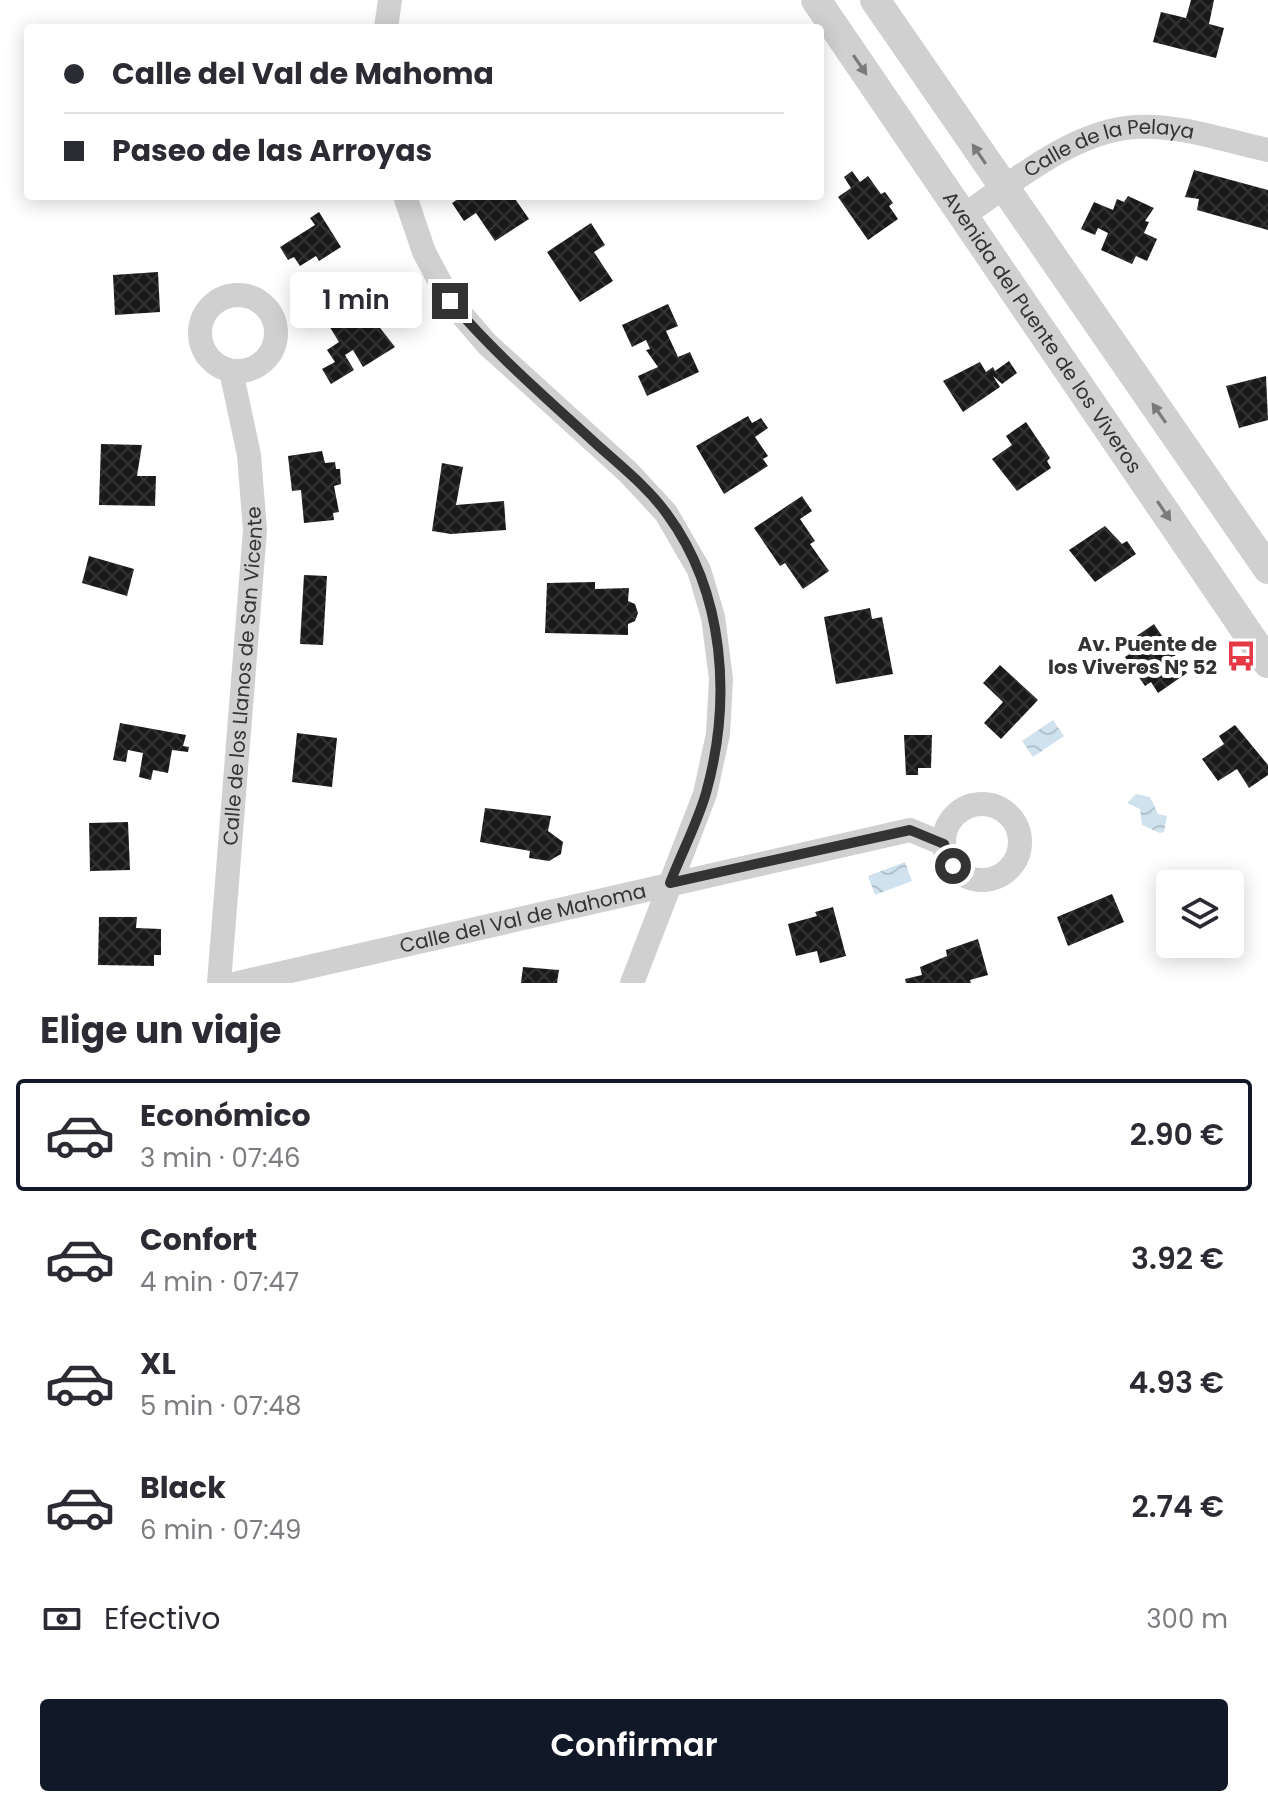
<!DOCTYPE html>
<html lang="es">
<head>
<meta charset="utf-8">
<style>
  :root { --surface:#fff; --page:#f2f2f3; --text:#2b2b33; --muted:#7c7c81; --line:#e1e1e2; --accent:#111827 }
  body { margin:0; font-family:Poppins,sans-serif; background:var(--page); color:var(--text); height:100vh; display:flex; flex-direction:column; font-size:30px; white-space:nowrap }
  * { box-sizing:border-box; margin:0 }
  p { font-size:26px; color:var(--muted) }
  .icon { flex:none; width:44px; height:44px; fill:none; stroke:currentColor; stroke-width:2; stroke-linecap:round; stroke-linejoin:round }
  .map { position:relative; height:983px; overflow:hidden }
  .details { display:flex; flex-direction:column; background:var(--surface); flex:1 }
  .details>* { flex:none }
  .guide { position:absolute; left:24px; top:24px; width:800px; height:176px; border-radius:8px; box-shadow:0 4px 20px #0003; display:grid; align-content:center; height:176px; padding:0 40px; background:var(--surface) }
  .controls { position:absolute; left:1156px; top:870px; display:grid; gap:16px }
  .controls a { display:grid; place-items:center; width:88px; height:88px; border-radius:8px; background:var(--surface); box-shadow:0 4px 20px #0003; font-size:40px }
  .end { position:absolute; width:36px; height:36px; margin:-18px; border:10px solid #333; background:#fff; box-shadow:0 0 0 4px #fff }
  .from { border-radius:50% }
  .bubble { position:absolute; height:56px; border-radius:8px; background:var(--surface); box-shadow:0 4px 20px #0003; font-size:26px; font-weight:600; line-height:56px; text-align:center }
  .guide b { display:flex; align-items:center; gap:28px; height:76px; font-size:30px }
  .guide b+b { border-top:2px solid var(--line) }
  .guide i { width:20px; height:20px; background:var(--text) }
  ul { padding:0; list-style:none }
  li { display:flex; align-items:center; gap:24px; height:112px; margin:0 16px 12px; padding:0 24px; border:4px solid transparent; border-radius:8px }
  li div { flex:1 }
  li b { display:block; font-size:30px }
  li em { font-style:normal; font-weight:600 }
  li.current { border-color:var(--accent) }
  li>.icon { width:72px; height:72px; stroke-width:1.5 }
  h2 { padding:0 40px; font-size:36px; line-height:96px }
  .pay { display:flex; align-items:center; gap:20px; height:88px; padding:0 40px; font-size:30px }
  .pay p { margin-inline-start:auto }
  .button { display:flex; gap:16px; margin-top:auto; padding:16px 40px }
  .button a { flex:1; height:92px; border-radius:8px; background:var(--accent); color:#fff; font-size:32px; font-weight:600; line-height:92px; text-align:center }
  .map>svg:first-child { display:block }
  .water { fill:url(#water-waves) }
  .building { fill:url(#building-cross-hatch) }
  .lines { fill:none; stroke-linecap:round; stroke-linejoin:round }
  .minor { stroke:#d0d0d0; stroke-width:24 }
  .tertiary { stroke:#d0d0d0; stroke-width:30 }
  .oneway { fill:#7a7a7a }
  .route { stroke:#333; stroke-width:10 }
  .labels { text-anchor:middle; stroke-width:8; stroke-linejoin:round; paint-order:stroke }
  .street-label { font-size:20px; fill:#333; stroke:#fff }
  .poi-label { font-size:20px; font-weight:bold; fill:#333; stroke:#fff; text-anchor:end }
</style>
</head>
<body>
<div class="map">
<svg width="1268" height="983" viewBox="0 0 1268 983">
  <defs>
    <pattern id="water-waves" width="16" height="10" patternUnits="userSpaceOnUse" patternTransform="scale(2)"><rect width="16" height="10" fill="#cfe2ee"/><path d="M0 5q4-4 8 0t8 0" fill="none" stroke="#b2c2cd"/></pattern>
    <pattern id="building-cross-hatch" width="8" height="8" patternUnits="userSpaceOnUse" patternTransform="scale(2)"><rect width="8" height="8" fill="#1a1a1a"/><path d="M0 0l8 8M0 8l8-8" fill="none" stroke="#333"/></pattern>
  </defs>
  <rect width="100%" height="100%" fill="#fff"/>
  <!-- water -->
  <path class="water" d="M 1053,720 L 1064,736 L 1033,757 L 1022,741 Z
    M 1136,794 L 1150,797 L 1158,814 L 1167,816 L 1164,832 L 1160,833 L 1142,825 L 1140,809 L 1127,803 Z
    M 905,862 L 912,881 L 875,895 L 868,876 Z"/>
  <!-- building -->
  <path class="building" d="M 1191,0 L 1214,0 L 1209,24 L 1224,28 L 1216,58 L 1153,42 L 1161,12 L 1186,18 Z
    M 465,25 L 526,25 L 526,28 L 465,28 Z
    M 1194,170 L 1268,190 L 1268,230 L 1197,210 L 1199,199 L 1185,197 Z
    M 852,171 L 860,182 L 868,176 L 881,194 L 885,192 L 893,203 L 889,206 L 898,219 L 868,240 L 838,197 L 851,188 L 844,177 Z
    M 462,196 L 513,196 L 529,219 L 495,241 L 476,213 L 464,221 L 452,203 Z
    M 1128,196 L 1154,208 L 1145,221 L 1149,222 L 1144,233 L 1157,239 L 1147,261 L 1136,256 L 1132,264 L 1101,250 L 1108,233 L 1098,228 L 1095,235 L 1081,229 L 1094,202 L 1113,210 L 1117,199 L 1124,202 Z
    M 319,212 L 341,247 L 319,261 L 316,256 L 300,266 L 294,257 L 288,260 L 280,247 L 315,225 L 310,218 Z
    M 591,223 L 605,245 L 594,252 L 613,281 L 580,302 L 547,252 Z
    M 158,272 L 160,312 L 115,315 L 113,275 Z
    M 358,294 L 367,308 L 361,312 L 367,322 L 373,319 L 395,347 L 363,367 L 353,350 L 345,355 L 354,370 L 331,384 L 322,369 L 335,362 L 327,350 L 339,342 L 326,321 L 346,308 L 343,303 Z
    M 668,304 L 678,326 L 666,331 L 678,357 L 690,352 L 699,372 L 647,396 L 638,376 L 658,367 L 646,350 L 650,349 L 646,340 L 632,347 L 622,325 Z
    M 1009,361 L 1017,373 L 1002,384 L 993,376 L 1000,387 L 963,412 L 943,381 L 980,362 L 986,372 L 993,367 L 995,371 Z
    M 1266,376 L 1268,420 L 1239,428 L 1226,386 Z
    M 748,416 L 752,423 L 761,418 L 768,428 L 755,437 L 768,456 L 763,459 L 768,466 L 724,494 L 696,446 Z
    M 1026,422 L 1050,458 L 1047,461 L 1051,468 L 1017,491 L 992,459 L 1012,445 L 1006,436 Z
    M 101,444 L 142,445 L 137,476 L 156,476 L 155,506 L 99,505 Z
    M 322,451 L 325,463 L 335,462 L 336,469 L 340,469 L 341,484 L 334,486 L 339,512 L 333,513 L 334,520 L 304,523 L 301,490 L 292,491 L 288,456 Z
    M 442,463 L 463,467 L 456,505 L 504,501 L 506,530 L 451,534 L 432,531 Z
    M 802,496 L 812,511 L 800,519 L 815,541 L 810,544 L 829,571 L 803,589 L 785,563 L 780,566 L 754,528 Z
    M 1105,526 L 1122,544 L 1127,541 L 1136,554 L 1095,582 L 1069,550 Z
    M 89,556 L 134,569 L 127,596 L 82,583 Z
    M 304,575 L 327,576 L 323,645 L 300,644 Z
    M 595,582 L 595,589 L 629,588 L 628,601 L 635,604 L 638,613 L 635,621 L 628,624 L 628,635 L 545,633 L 547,583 Z
    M 870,608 L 872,619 L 882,617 L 893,674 L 836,684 L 824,617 Z
    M 1154,624 L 1187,673 L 1158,693 L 1151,682 L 1145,686 L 1125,657 L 1131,653 L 1125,644 Z
    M 1000,665 L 1038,700 L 1001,739 L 984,723 L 1003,702 L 983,683 Z
    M 120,723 L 186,735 L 183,746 L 189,747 L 188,752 L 172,750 L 168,773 L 153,770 L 151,780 L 139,777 L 143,753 L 128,750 L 126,762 L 113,760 Z
    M 1235,725 L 1268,765 L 1268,775 L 1249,788 L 1237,769 L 1218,781 L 1202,759 L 1224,744 L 1219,736 Z
    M 297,733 L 337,738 L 332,787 L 292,782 Z
    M 904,735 L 932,735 L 931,768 L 918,768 L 918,775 L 906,775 Z
    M 485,808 L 551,816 L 548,831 L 563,842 L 561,854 L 549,861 L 529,858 L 530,851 L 480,842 Z
    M 128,822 L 130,870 L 90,871 L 89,823 Z
    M 1112,894 L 1124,922 L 1068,946 L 1057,917 Z
    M 833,907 L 846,956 L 820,963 L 817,951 L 796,956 L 788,924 L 817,916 L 815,912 Z
    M 99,917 L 137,917 L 136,928 L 161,929 L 161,955 L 154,955 L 154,966 L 98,965 Z
    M 978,939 L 988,975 L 970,980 L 971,983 L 906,983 L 905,979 L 922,975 L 920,967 L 947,956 L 946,950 Z
    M 523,967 L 559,970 L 557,983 L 521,983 Z"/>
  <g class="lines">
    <!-- minor -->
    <g class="minor">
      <path d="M 386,28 L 390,0"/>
      <path d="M 405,196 L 424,252 L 450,301 L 487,344 L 628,472 L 666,513 L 699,570 L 713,617 L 721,679 L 718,734 L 705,794 L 632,983"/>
      <path id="s1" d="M 963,216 C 1013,182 1073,131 1135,127 C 1179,124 1226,141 1268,150"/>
      <circle cx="238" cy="333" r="38"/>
      <circle cx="982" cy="842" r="38"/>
      <path id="s2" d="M 219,983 L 255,530 L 249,455 L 231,371"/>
      <path id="s3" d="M 238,983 L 910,830 L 944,844"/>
    </g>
    <!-- tertiary -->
    <g class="tertiary">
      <path id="s4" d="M 816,0 L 1268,663"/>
      <path d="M 875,0 L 1268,569"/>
    </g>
  </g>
  <!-- one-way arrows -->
  <defs><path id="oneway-solid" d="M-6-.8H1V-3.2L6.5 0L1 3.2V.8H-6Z" transform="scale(2)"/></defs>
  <g class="oneway">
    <use href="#oneway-solid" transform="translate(860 65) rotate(56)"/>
    <use href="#oneway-solid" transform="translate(979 154) rotate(-124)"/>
    <use href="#oneway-solid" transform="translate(1159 413) rotate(-125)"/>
    <use href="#oneway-solid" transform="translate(1164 511) rotate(56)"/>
  </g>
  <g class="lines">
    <!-- route -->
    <path class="route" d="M 450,301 C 493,352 544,396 593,441 C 618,464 647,486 667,514 C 725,593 732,700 706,793 C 697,824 681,854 670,883 L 910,830 L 944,844 L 953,866"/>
  </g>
  <!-- icons -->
  <defs>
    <g id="bus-bare" transform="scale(2.4)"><path d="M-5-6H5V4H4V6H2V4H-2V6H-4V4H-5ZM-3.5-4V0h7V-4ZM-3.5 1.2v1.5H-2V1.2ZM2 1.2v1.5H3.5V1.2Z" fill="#e63946" stroke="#fff" stroke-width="2.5" paint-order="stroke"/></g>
  </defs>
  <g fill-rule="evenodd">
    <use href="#bus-bare" x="1241" y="656"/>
  </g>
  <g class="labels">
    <!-- street labels -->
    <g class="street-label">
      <text dy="7" stroke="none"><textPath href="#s1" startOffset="166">Calle de la Pelaya</textPath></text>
      <text dy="7" stroke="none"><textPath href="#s4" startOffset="402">Avenida del Puente de los Viveros</textPath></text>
      <text dy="7" stroke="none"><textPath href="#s2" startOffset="308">Calle de los Llanos de San Vicente</textPath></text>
      <text dy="7" stroke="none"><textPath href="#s3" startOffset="292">Calle del Val de Mahoma</textPath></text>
    </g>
    <!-- poi labels -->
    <g class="poi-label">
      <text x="1217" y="651">Av. Puente de<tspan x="1217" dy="23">los Viveros Nº 52</tspan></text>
    </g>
  </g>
</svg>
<div class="controls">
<a><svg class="icon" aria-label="layers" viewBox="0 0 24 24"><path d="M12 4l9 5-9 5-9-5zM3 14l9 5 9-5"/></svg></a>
</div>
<i class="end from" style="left:953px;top:866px"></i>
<i class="end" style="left:450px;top:301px"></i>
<div class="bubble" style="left:290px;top:272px;width:132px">1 min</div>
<div class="guide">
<b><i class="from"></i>Calle del Val de Mahoma</b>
<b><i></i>Paseo de las Arroyas</b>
</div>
</div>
<section class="details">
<h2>Elige un viaje</h2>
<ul>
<li class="current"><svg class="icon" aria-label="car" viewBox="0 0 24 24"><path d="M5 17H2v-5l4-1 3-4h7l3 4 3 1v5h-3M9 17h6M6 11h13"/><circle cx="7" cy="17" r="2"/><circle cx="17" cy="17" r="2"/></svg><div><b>Económico</b><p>3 min · 07:46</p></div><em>2.90 €</em></li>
<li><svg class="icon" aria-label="car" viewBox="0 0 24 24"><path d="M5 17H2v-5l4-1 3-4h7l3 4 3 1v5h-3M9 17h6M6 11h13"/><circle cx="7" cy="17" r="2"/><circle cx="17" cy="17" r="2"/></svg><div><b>Confort</b><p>4 min · 07:47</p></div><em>3.92 €</em></li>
<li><svg class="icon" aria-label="car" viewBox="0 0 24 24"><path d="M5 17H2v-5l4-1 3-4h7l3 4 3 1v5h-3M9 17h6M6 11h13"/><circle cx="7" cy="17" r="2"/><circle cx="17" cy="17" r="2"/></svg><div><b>XL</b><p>5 min · 07:48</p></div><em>4.93 €</em></li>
<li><svg class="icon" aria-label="car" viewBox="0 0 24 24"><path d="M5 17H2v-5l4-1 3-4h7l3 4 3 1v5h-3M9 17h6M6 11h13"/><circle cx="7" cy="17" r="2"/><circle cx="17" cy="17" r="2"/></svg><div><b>Black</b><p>6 min · 07:49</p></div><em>2.74 €</em></li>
</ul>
<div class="pay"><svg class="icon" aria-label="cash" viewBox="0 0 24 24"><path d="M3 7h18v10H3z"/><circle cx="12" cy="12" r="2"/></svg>Efectivo<p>300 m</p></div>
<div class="button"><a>Confirmar</a></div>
</section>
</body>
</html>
